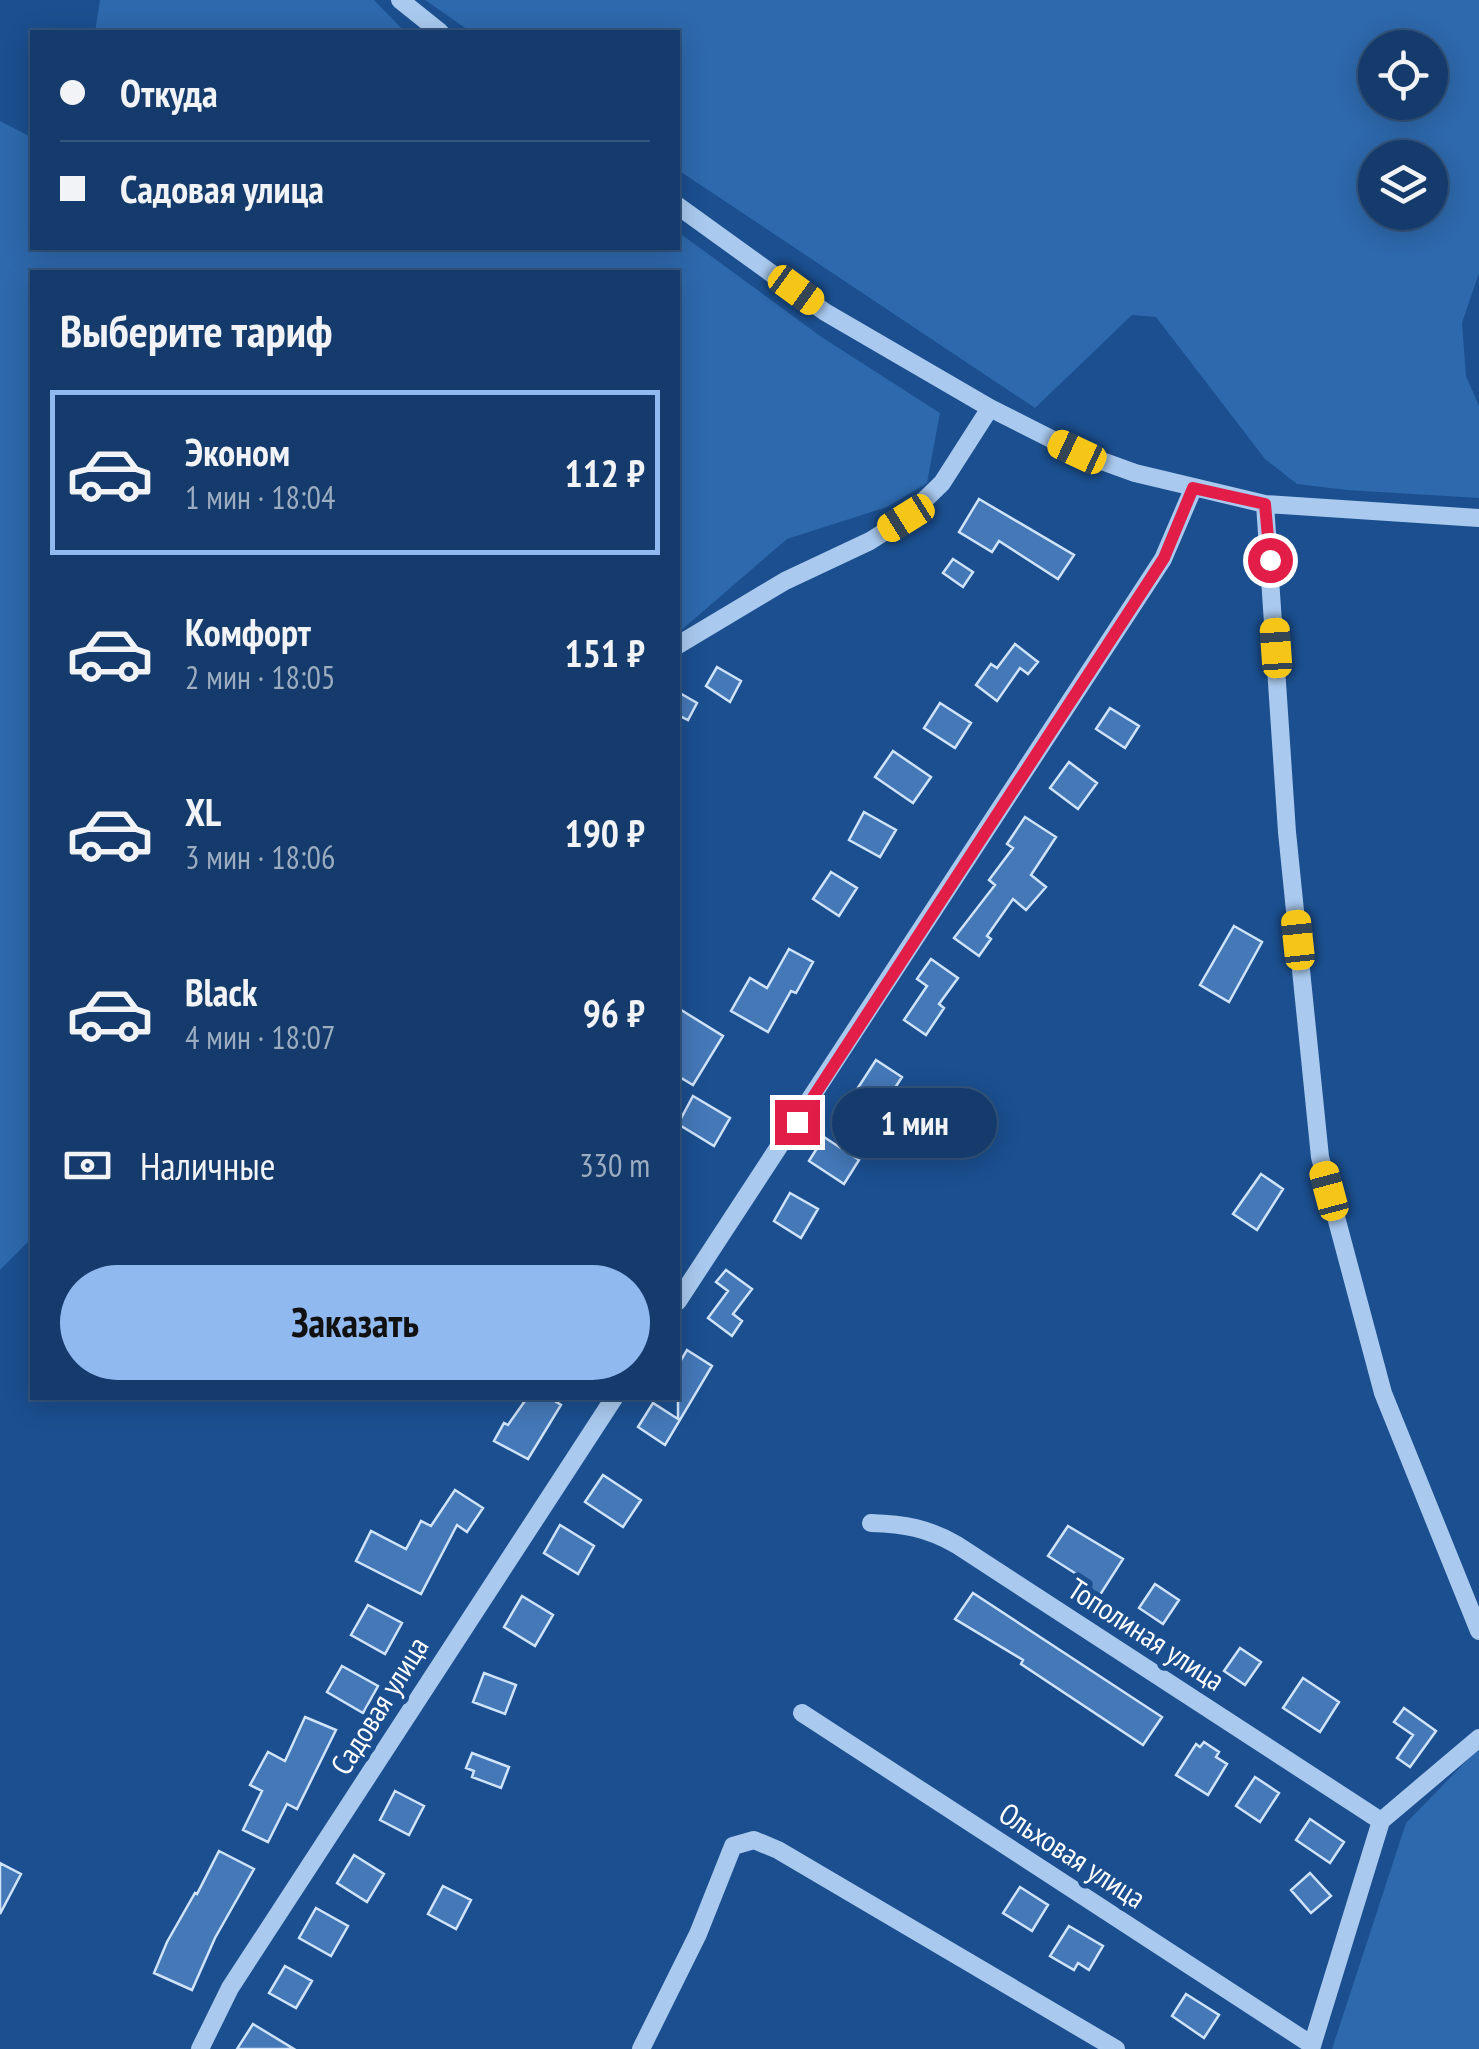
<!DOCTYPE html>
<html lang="ru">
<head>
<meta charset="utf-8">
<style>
  :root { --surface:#143b6b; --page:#214673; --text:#f1f3f6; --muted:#9dadc1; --line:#33557e; --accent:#90b9f0 }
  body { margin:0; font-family:"PT Sans Narrow",sans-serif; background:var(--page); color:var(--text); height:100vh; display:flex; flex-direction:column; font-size:38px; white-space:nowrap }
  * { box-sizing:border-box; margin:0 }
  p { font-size:32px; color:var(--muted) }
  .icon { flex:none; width:55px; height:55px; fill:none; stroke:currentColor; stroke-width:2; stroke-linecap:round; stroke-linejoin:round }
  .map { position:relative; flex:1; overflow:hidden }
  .panel { position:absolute; left:30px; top:270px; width:650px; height:1130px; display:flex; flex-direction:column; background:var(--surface); border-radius:0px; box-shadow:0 5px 25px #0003,0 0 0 2px var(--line) }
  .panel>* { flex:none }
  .banner { position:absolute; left:30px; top:30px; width:650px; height:220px; border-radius:0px; box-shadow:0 5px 25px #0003,0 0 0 2px var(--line); display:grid; align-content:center; height:220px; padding:0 30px; background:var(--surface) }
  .controls { position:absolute; left:1358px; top:30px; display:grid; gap:20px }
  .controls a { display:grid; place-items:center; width:90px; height:90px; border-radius:50%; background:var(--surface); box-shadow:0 5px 25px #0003,0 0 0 2px var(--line); font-size:50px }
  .end { position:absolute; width:45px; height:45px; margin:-22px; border:12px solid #e11d48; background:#fff; box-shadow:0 0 0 5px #fff }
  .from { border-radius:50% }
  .bubble { position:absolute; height:70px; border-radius:35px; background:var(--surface); box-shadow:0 5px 25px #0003,0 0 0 2px var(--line); font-size:32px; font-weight:700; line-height:70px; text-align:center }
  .car { position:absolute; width:30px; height:60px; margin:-30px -15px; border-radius:12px; box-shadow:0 0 8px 2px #0007; background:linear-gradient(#f5c518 24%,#345 0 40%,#f5c518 0 76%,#345 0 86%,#f5c518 0) }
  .banner b { display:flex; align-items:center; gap:35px; height:95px; font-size:38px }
  .banner b+b { border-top:2px solid var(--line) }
  .banner i { width:25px; height:25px; background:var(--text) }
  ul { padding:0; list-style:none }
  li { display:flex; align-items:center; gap:30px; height:165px; margin:0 20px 15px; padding:0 10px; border:5px solid transparent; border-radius:0px }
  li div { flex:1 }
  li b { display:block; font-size:38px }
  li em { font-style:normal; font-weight:700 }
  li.on { border-color:var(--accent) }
  li>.icon { width:90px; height:90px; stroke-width:1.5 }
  h2 { padding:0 30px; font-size:45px; line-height:120px }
  .pay { display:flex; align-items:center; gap:25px; height:110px; padding:0 30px; font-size:38px }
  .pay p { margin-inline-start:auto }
  .cta { display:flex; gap:20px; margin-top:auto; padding:20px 30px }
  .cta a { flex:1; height:115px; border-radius:60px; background:var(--accent); color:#111; font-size:40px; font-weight:700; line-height:115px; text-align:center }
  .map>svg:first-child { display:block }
  .green { fill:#2e69ad; fill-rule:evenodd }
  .building { fill:#4478b7; stroke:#cfe3fa; stroke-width:2.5 }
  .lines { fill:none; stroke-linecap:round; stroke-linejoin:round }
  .minor { stroke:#a9c9ee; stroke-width:18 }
  .route { stroke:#e11d48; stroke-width:12 }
  .labels { text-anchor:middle; stroke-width:10; stroke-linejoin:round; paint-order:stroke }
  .street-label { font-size:30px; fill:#fff; stroke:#1b4f8f }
</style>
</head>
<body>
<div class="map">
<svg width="1479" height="2049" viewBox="0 0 1479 2049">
  <rect width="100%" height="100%" fill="#1b4f8f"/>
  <!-- green -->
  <path class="green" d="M 100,0 L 374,0 L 405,32 L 95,32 Z
    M 425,0 L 1479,0 L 1479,273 L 1462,323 L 1466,376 L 1479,406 L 1479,498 L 1347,490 L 1297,484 L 1265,459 L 1156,317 L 1132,315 L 1035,408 L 678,170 L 678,32 L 471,32 ZM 1375,48 L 1430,48 L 1430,102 L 1375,102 ZM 1375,158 L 1430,158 L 1430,212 L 1375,212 Z
    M 0,121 L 29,136 L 32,135 L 32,248 L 678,248 L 678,232 L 823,338 L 940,413 L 927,483 L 887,507 L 787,539 L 678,633 L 678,272 L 32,272 L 32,1238 L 0,1270 Z
    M 1479,1748 L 1479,2049 L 1332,2049 L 1406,1823 Z"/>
  <!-- building -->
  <path class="building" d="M 979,499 L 1074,555 L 1058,579 L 999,541 L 992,552 L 959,532 Z
    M 953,559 L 973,572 L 963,587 L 943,573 Z
    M 1015,644 L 1038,662 L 1028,674 L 1020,668 L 997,701 L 976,685 L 991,664 L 997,668 Z
    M 717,667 L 741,681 L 730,702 L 706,686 Z
    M 678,692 L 697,703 L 688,720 L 678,715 Z
    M 940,703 L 971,723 L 955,748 L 924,728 Z
    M 1110,708 L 1139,726 L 1125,748 L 1096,729 Z
    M 893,751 L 931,777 L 913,803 L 875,777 Z
    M 1069,762 L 1097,783 L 1078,809 L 1050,788 Z
    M 864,812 L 896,830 L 880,857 L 849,840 Z
    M 1025,817 L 1056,837 L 1031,875 L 1046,887 L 1026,910 L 1013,899 L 987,936 L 991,939 L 979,956 L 954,938 L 995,885 L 989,880 L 1013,848 L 1007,844 Z
    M 831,872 L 857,888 L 839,916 L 813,899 Z
    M 1234,926 L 1262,942 L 1229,1002 L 1200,985 Z
    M 789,949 L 813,962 L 796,993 L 791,991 L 768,1032 L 731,1011 L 750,978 L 767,988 Z
    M 931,959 L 958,978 L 939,1004 L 944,1008 L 926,1035 L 904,1020 L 927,986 L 917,979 Z
    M 678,1008 L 723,1036 L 693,1085 L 678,1076 Z
    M 876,1060 L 902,1077 L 878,1114 L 852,1097 Z
    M 693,1096 L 730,1118 L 714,1146 L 678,1124 Z
    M 824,1137 L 859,1160 L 844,1184 L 809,1161 Z
    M 1261,1174 L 1283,1189 L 1257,1230 L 1233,1214 Z
    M 790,1193 L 818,1209 L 801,1238 L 774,1221 Z
    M 726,1270 L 752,1289 L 733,1314 L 742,1321 L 732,1336 L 708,1318 L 728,1291 L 716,1282 Z
    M 687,1350 L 712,1366 L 665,1445 L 638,1427 L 653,1403 L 678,1419 L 678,1365 Z
    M 527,1398 L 550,1398 L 561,1405 L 528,1459 L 494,1441 L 504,1423 L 508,1425 Z
    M 603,1475 L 641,1500 L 623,1527 L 585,1502 Z
    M 455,1490 L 483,1508 L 467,1532 L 457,1525 L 421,1594 L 356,1561 L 371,1531 L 406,1549 L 421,1521 L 431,1526 Z
    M 560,1525 L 594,1546 L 578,1574 L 544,1553 Z
    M 1068,1526 L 1123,1559 L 1098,1598 L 1084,1589 L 1089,1582 L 1048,1556 Z
    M 1155,1584 L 1179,1600 L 1163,1624 L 1139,1608 Z
    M 973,1593 L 1162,1717 L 1143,1745 L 1021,1664 L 1023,1660 L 955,1619 Z
    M 522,1596 L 553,1615 L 535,1646 L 504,1627 Z
    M 368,1605 L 402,1623 L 385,1654 L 351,1635 Z
    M 1240,1648 L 1261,1662 L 1245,1685 L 1224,1671 Z
    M 342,1666 L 378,1686 L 363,1713 L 327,1692 Z
    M 484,1673 L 516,1685 L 505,1714 L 473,1702 Z
    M 1303,1678 L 1339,1702 L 1320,1732 L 1283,1708 Z
    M 1404,1708 L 1436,1731 L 1410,1767 L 1397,1758 L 1413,1735 L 1394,1722 Z
    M 305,1717 L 336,1730 L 297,1809 L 287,1804 L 268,1842 L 243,1830 L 262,1791 L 250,1785 L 268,1752 L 285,1761 Z
    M 1204,1742 L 1219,1752 L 1216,1757 L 1227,1764 L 1208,1795 L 1176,1775 L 1196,1744 L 1200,1747 Z
    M 472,1753 L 509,1767 L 501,1788 L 472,1777 L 474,1771 L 466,1768 Z
    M 1255,1777 L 1279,1793 L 1260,1822 L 1236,1806 Z
    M 395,1791 L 424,1806 L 409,1835 L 380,1820 Z
    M 1310,1819 L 1344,1842 L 1330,1863 L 1296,1840 Z
    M 219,1851 L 254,1869 L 215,1938 L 192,1990 L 154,1973 L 167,1942 L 195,1893 L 197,1894 Z
    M 354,1855 L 384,1874 L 367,1902 L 337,1883 Z
    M 0,1863 L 21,1874 L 0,1914 Z
    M 1310,1873 L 1331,1896 L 1311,1913 L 1291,1890 Z
    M 443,1886 L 471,1900 L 456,1929 L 428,1914 Z
    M 1020,1887 L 1048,1905 L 1032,1931 L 1003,1913 Z
    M 316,1908 L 348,1926 L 331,1956 L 299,1938 Z
    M 1069,1926 L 1103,1946 L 1089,1970 L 1078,1963 L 1074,1970 L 1050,1956 Z
    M 285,1966 L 312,1981 L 296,2008 L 269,1993 Z
    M 1186,1994 L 1219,2015 L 1204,2038 L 1172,2016 Z
    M 253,2024 L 294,2049 L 237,2049 Z"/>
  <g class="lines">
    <!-- minor -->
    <path class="minor" d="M 400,0 L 440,32
      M 678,206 L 825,312 L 990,408 L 1077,452 L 1135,473 L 1265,504 L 1479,518
      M 1265,504 L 1287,832 L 1320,1157 L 1383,1393 L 1479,1631
      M 678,645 L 785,581 L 870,541 L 906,518 L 942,483 L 990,408
      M 678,1301 L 1163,559 L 1193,489
      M 871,1523 C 904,1524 928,1528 957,1545 L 1381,1821
      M 802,1713 L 1312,2045
      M 200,2049 L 230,1988 L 614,1398
      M 641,2049 L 698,1934 L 733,1846 L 754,1840 L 778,1850 L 1116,2049
      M 1311,2049 L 1381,1821 L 1479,1738"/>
  </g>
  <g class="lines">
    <!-- route -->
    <path class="route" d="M 797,1122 L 1164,558 L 1193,488 L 1265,504 L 1270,560"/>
  </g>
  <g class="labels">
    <!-- street labels -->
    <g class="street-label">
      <text transform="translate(1146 1635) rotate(33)" y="10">Тополиная улица</text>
      <text transform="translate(380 1706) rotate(-58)" y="10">Садовая улица</text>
      <text transform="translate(1072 1856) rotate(33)" y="10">Ольховая улица</text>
    </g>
  </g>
</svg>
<div class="controls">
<a><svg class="icon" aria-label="locate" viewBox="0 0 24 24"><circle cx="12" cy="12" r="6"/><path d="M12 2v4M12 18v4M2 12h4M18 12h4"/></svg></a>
<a><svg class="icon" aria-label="layers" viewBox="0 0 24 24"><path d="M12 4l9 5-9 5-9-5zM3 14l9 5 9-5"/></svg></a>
</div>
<i class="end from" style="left:1270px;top:560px"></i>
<i class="end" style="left:797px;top:1122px"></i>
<div class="bubble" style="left:832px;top:1088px;width:165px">1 мин</div>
<i class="car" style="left:796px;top:290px;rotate:126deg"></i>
<i class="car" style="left:1077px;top:452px;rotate:295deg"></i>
<i class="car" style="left:906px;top:518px;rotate:238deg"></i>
<i class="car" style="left:1276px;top:648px;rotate:356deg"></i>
<i class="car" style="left:1298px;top:940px;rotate:354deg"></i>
<i class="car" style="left:1329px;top:1191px;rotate:345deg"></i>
<div class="banner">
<b><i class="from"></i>Откуда</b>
<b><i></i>Садовая улица</b>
</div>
<section class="panel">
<h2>Выберите тариф</h2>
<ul>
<li class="on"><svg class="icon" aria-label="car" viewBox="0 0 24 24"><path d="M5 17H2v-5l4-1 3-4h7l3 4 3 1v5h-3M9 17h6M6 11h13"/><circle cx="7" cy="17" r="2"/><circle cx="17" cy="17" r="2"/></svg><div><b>Эконом</b><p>1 мин · 18:04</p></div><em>112 ₽</em></li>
<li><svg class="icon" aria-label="car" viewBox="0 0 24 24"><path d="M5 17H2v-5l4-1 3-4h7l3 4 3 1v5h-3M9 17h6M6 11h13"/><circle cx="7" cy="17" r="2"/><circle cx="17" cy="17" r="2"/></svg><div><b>Комфорт</b><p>2 мин · 18:05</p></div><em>151 ₽</em></li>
<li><svg class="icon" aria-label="car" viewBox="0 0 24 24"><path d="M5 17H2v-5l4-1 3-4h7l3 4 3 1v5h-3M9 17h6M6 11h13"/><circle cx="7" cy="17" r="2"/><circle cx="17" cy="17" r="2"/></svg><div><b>XL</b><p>3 мин · 18:06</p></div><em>190 ₽</em></li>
<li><svg class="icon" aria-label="car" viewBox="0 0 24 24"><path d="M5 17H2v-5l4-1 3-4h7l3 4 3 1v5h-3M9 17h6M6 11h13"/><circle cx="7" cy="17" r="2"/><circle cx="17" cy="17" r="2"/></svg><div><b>Black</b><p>4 мин · 18:07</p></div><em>96 ₽</em></li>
</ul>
<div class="pay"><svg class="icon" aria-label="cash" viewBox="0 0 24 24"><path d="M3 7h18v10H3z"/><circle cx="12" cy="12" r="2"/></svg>Наличные<p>330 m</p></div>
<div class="cta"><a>Заказать</a></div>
</section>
</div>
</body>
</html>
